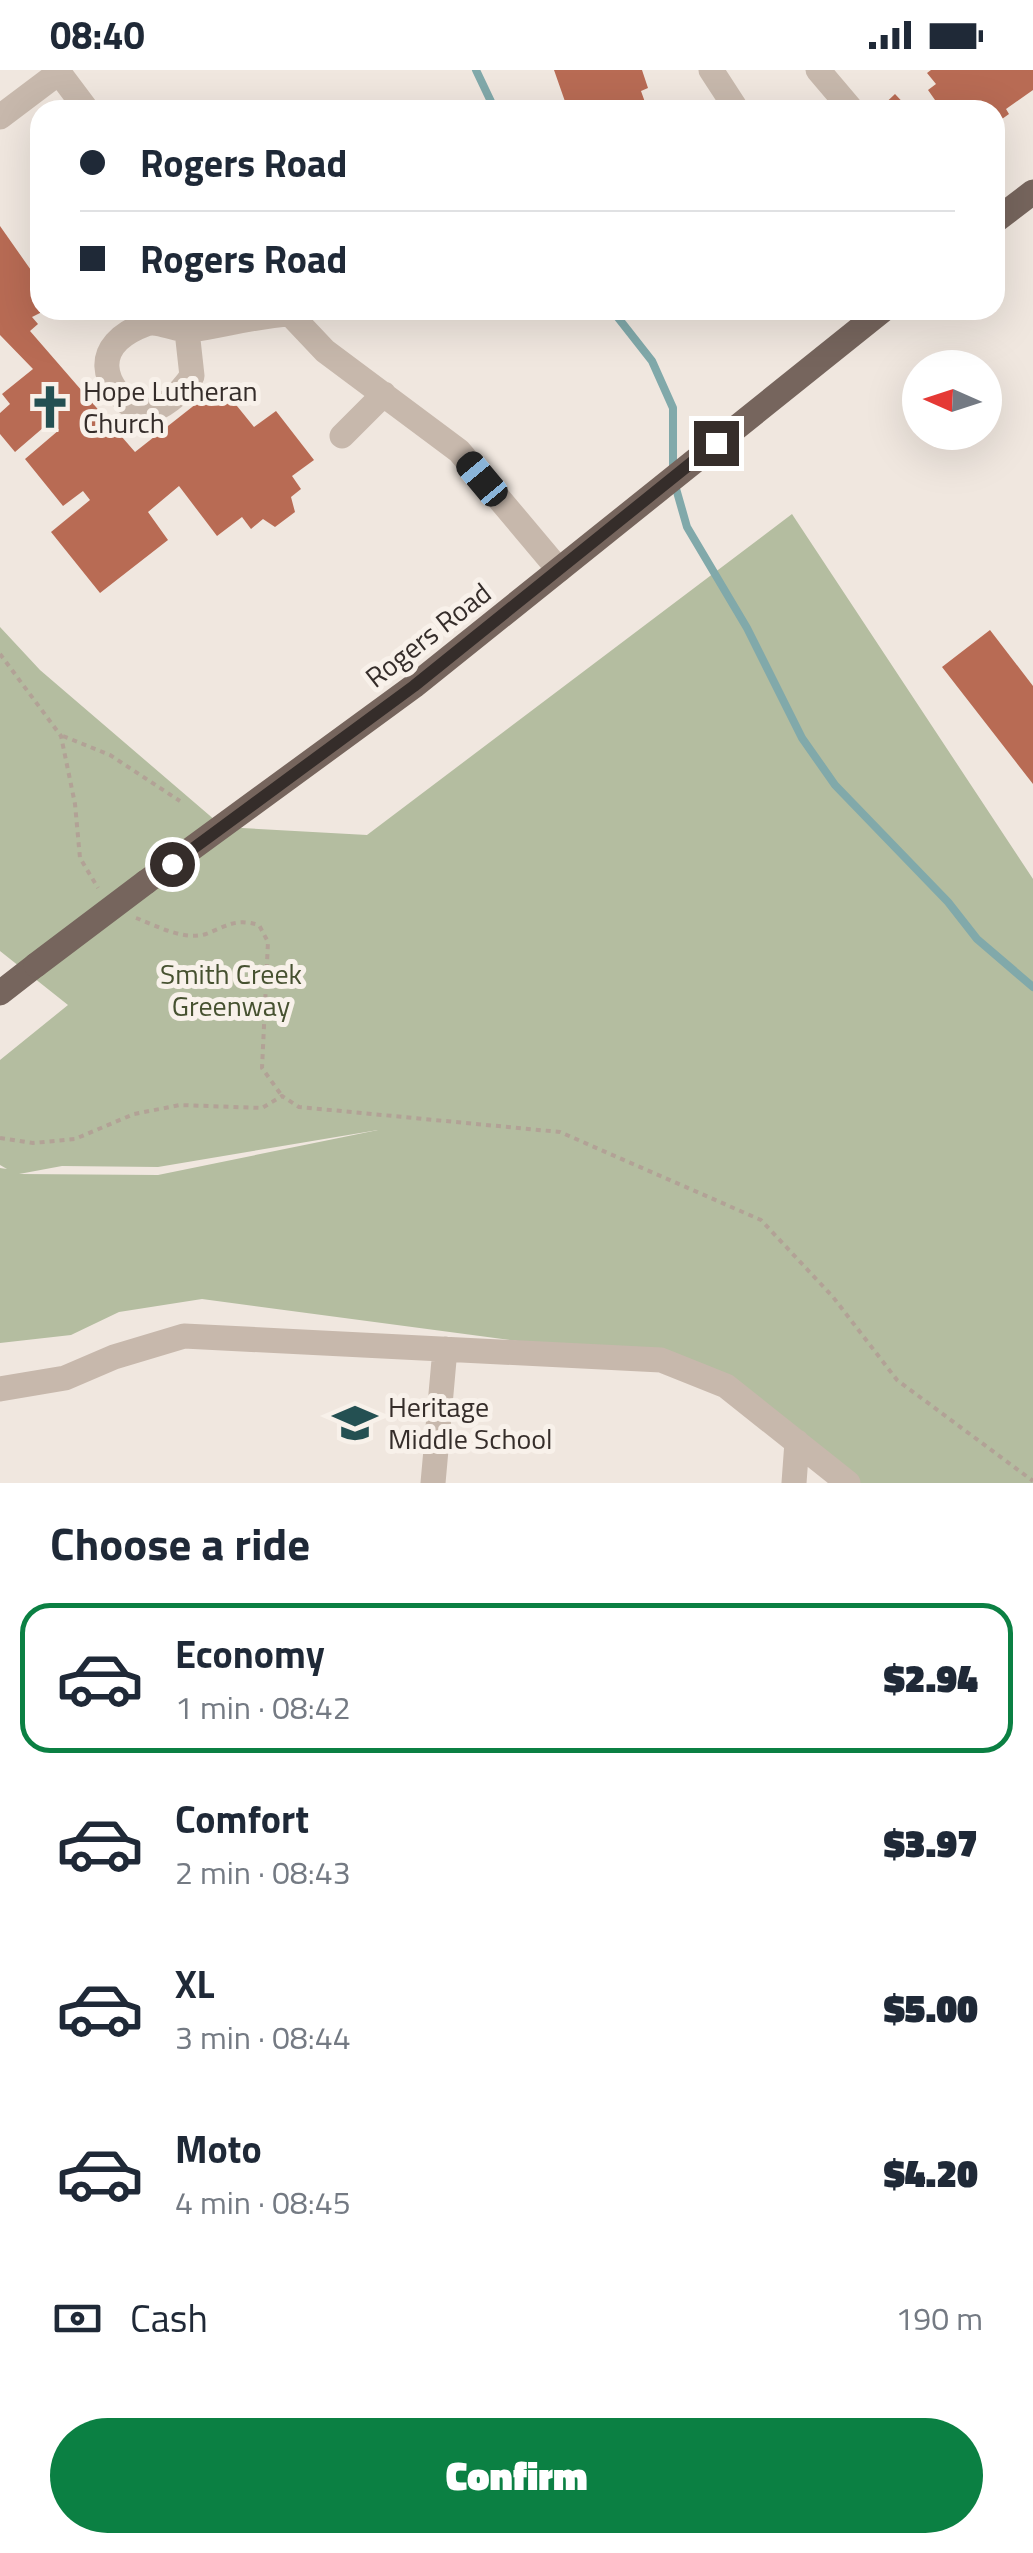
<!DOCTYPE html>
<html lang="en">
<head>
<meta charset="utf-8">
<style>
  :root { --surface:#fff; --page:#f6f6f7; --text:#1f2937; --muted:#747a83; --line:#e0e1e3; --accent:#0b8043 }
  body { margin:0; font-family:"Titillium Web",sans-serif; background:var(--page); color:var(--text); height:100vh; display:flex; flex-direction:column; font-size:38px; white-space:nowrap }
  * { box-sizing:border-box; margin:0 }
  p { font-size:32px; color:var(--muted) }
  .icon { flex:none; width:55px; height:55px; fill:none; stroke:currentColor; stroke-width:2; stroke-linecap:round; stroke-linejoin:round }
  .map { position:relative; height:1413px; overflow:hidden }
  .panel { display:flex; flex-direction:column; background:var(--surface); flex:1 }
  .panel>* { flex:none }
  .banner { position:absolute; left:30px; top:30px; width:975px; height:220px; border-radius:30px; box-shadow:0 10px 40px #0002; display:grid; align-content:center; height:220px; padding:0 50px; background:var(--surface) }
  .needle { width:65px; rotate:273deg }
  .controls { position:absolute; left:902px; top:280px; display:grid; gap:20px }
  .controls a { display:grid; place-items:center; width:100px; height:100px; border-radius:50%; background:var(--surface); box-shadow:0 10px 40px #0002; font-size:50px }
  .end { position:absolute; width:45px; height:45px; margin:-22px; border:12px solid #352d2a; background:#fff; box-shadow:0 0 0 5px #fff }
  .from { border-radius:50% }
  .car { position:absolute; width:30px; height:60px; margin:-30px -15px; border-radius:12px; box-shadow:0 0 8px 2px #0007; background:linear-gradient(#222 24%,#8ab4d8 0 40%,#222 0 76%,#8ab4d8 0 86%,#222 0) }
  .banner b { display:flex; align-items:center; gap:35px; height:95px; font-size:38px }
  .banner b+b { border-top:2px solid var(--line) }
  .banner i { width:25px; height:25px; background:var(--text) }
  ul { padding:0; list-style:none }
  li { display:flex; align-items:center; gap:30px; height:150px; margin:0 20px 15px; padding:0 30px; border:5px solid transparent; border-radius:30px }
  li div { flex:1 }
  li b { display:block; font-size:38px }
  li em { font-style:normal; font-weight:800 }
  li.active { border-color:var(--accent) }
  li>.icon { width:90px; height:90px; stroke-width:1.5 }
  h2 { padding:0 50px; font-size:45px; line-height:120px }
  .pay { display:flex; align-items:center; gap:25px; height:110px; padding:0 50px; font-size:38px }
  .pay p { margin-inline-start:auto }
  .action { display:flex; gap:20px; margin-top:auto; padding:20px 50px }
  .action a { flex:1; height:115px; border-radius:60px; background:var(--accent); color:#fff; font-size:40px; font-weight:800; line-height:115px; text-align:center }
  .status { display:flex; justify-content:space-between; align-items:center; height:70px; padding:0 50px; background:var(--surface); direction:ltr }
  .status svg { height:28px; fill:currentColor }
  .map>svg:first-child { display:block }
  .green { fill:#b4bda0; fill-rule:evenodd }
  .lines { fill:none; stroke-linecap:round; stroke-linejoin:round }
  .stream { stroke:#81a9aa; stroke-width:8 }
  .building { fill:#b86b54 }
  .path { stroke:#b2a296; stroke-width:4; stroke-dasharray:5 5; stroke-linecap:butt }
  .minor { stroke:#c7b8ac; stroke-width:25 }
  .major { stroke:#76655d; stroke-width:25 }
  .major-bridge { stroke:#76655d; stroke-width:25 }
  .route { stroke:#352d2a; stroke-width:12 }
  .labels { text-anchor:middle; stroke-width:10; stroke-linejoin:round; paint-order:stroke }
  .poi-label { font-size:28px; fill:#352d2a; stroke:#f8f1ea; text-anchor:start }
  .street-label { font-size:28px; fill:#352d2a; stroke:#f8f1ea }
  .park-label { font-size:28px; fill:#465130; stroke:#f8f1ea }
</style>
</head>
<body>
<div class="status"><b>08:40</b><svg viewBox="0 0 49 12"><path d="M0 12V9h3v3zM5 12V6h3v6zM10 12V3h3v9zM15 12V0h3v12zM26 1h20v11H26zM47 4h2v5h-2z"/></svg></div>
<div class="map">
<svg width="1033" height="1413" viewBox="0 0 1033 1413">
  <rect width="100%" height="100%" fill="#f0e7df"/>
  <!-- green -->
  <path class="green" d="M 792,444 L 1033,809 L 1033,1413 L 848,1413 L 796,1372 L 661,1290 L 202,1229 L 119,1242 L 71,1265 L 0,1273 L 0,1098 L 7,1099 L 0,1095 L 0,990 L 68,935 L 0,881 L 0,557 L 40,600 L 223,757 L 367,765 ZM 378,1060 L 158,1105 L 19,1104 L 62,1096 L 158,1097 Z"/>
  <g class="lines">
    <!-- stream -->
    <path class="stream" d="M 476,0 L 495,40
      M 612,240 L 652,291 L 673,338 L 673,401
      M 675,415 L 687,457 L 747,558 L 802,668 L 835,715 L 948,832 L 977,869 L 1033,917"/>
  </g>
  <!-- building -->
  <path class="building" d="M 554,0 L 642,0 L 648,18 L 641,21 L 646,35 L 632,40 L 568,40 Z
    M 931,0 L 1033,0 L 1033,20 L 1006,39 L 1009,44 L 995,54 L 995,40 L 942,40 L 928,20 L 936,14 L 927,3 Z
    M 895,24 L 910,40 L 878,40 Z
    M 0,156 L 40,213 L 40,243 L 32,247 L 38,254 L 30,261 L 135,382 L 220,315 L 254,357 L 276,341 L 314,390 L 292,406 L 301,419 L 291,427 L 295,442 L 275,457 L 263,449 L 251,459 L 242,447 L 217,466 L 179,416 L 148,442 L 168,470 L 100,523 L 51,462 L 90,430 L 83,421 L 63,436 L 25,389 L 59,360 L 51,351 L 15,382 L 0,364 L 0,343 L 10,334 L 2,324 L 33,299 L 0,265 Z
    M 990,560 L 1033,616 L 1033,714 L 942,597 Z"/>
  <g class="lines">
    <!-- path -->
    <path class="path" d="M 0,584 L 61,666 L 75,734 L 80,788 L 98,818
      M 63,666 L 110,685 L 180,731
      M 136,848 C 157,856 184,871 206,864 C 227,856 235,848 259,855 L 268,872 L 262,998 L 282,1026
      M 0,1068 L 33,1073 L 75,1069 L 134,1044 L 180,1035 L 262,1038 L 282,1026 L 299,1037 L 560,1062 L 761,1150 L 833,1227 L 897,1310 L 1033,1411"/>
    <!-- minor -->
    <path class="minor" d="M 57,0 L 87,40
      M 711,0 L 737,40
      M 818,0 L 852,40
      M 0,47 L 57,4
      M 278,240 L 290,244 L 325,281 L 459,381 L 559,500
      M 187,261 L 192,306 C 178,326 165,337 142,344 C 99,316 90,275 146,254 C 159,249 176,262 191,260 C 225,255 256,246 290,244
      M 342,366 L 384,324
      M 0,1319 L 65,1308 L 114,1287 L 184,1266 L 661,1290 L 726,1316 L 848,1413
      M 433,1413 L 445,1279
      M 794,1413 L 797,1372"/>
    <!-- major -->
    <path class="major" d="M 995,151 L 1033,122
      M 146,812 L 414,616 L 883,240
      M 0,923 L 36,895"/>
    <!-- major-bridge -->
    <path class="major-bridge" d="M 36,895 L 146,812"/>
  </g>
  <g class="lines">
    <!-- route -->
    <path class="route" d="M 172,794 L 414,616 L 716,373"/>
  </g>
  <!-- icons -->
  <defs>
    <g id="church-bare" transform="scale(3.45)"><path d="M-1.2-6h2.4v3.5h3.3v2.4h-3.3V6h-2.4V-.1h-3.3v-2.4h3.3Z" fill="#245052" stroke="#f8f1ea" stroke-width="2.5" paint-order="stroke"/></g>
    <g id="school-bare" transform="scale(3.45)"><path d="M0-5L7-2L0 1L-7-2ZM-4 1L0 2.5L4 1V4Q0 6-4 4Z" fill="#245052" stroke="#f8f1ea" stroke-width="2.5" paint-order="stroke"/></g>
  </defs>
  <g fill-rule="evenodd">
    <use href="#church-bare" x="50" y="337"/>
    <use href="#school-bare" x="355" y="1353"/>
  </g>
  <g class="labels">
    <!-- poi labels -->
    <g class="poi-label">
      <text x="83" y="331">Hope Lutheran<tspan x="83" dy="32">Church</tspan></text>
      <text x="388" y="1347">Heritage<tspan x="388" dy="32">Middle School</tspan></text>
    </g>
    <!-- street labels -->
    <g class="street-label">
      <text transform="translate(428 565) rotate(-38)" y="10">Rogers Road</text>
    </g>
    <!-- park labels -->
    <g class="park-label">
      <text x="231" y="914">Smith Creek<tspan x="231" dy="32">Greenway</tspan></text>
    </g>
  </g>
</svg>
<div class="controls">
<a><svg class="needle" viewBox="-14 -14 28 28"><path d="M0-13l5 13h-10z" fill="#e53935"/><path d="M0 13l5-13h-10z" fill="#747a83"/></svg></a>
</div>
<i class="end from" style="left:172px;top:794px"></i>
<i class="end" style="left:716px;top:373px"></i>
<i class="car" style="left:482px;top:409px;rotate:320deg"></i>
<div class="banner">
<b><i class="from"></i>Rogers Road</b>
<b><i></i>Rogers Road</b>
</div>
</div>
<section class="panel">
<h2>Choose a ride</h2>
<ul>
<li class="active"><svg class="icon" aria-label="car" viewBox="0 0 24 24"><path d="M5 17H2v-5l4-1 3-4h7l3 4 3 1v5h-3M9 17h6M6 11h13"/><circle cx="7" cy="17" r="2"/><circle cx="17" cy="17" r="2"/></svg><div><b>Economy</b><p>1 min · 08:42</p></div><em>$2.94</em></li>
<li><svg class="icon" aria-label="car" viewBox="0 0 24 24"><path d="M5 17H2v-5l4-1 3-4h7l3 4 3 1v5h-3M9 17h6M6 11h13"/><circle cx="7" cy="17" r="2"/><circle cx="17" cy="17" r="2"/></svg><div><b>Comfort</b><p>2 min · 08:43</p></div><em>$3.97</em></li>
<li><svg class="icon" aria-label="car" viewBox="0 0 24 24"><path d="M5 17H2v-5l4-1 3-4h7l3 4 3 1v5h-3M9 17h6M6 11h13"/><circle cx="7" cy="17" r="2"/><circle cx="17" cy="17" r="2"/></svg><div><b>XL</b><p>3 min · 08:44</p></div><em>$5.00</em></li>
<li><svg class="icon" aria-label="car" viewBox="0 0 24 24"><path d="M5 17H2v-5l4-1 3-4h7l3 4 3 1v5h-3M9 17h6M6 11h13"/><circle cx="7" cy="17" r="2"/><circle cx="17" cy="17" r="2"/></svg><div><b>Moto</b><p>4 min · 08:45</p></div><em>$4.20</em></li>
</ul>
<div class="pay"><svg class="icon" aria-label="cash" viewBox="0 0 24 24"><path d="M3 7h18v10H3z"/><circle cx="12" cy="12" r="2"/></svg>Cash<p>190 m</p></div>
<div class="action"><a>Confirm</a></div>
</section>
</body>
</html>
